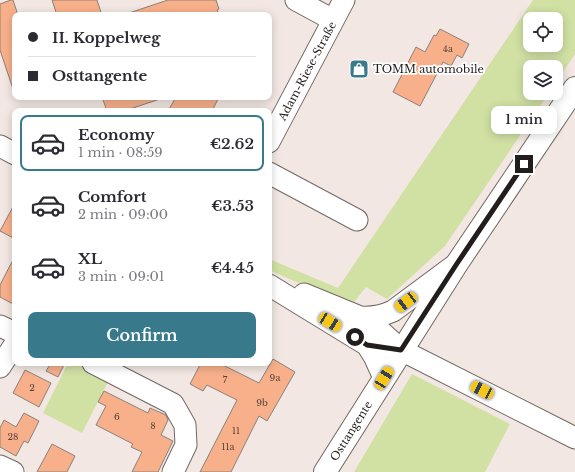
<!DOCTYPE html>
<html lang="en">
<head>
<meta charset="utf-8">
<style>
  :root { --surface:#fff; --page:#f2f2f3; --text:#2b2b33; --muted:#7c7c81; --line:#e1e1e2; --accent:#387a8c }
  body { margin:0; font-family:"Libre Baskerville",serif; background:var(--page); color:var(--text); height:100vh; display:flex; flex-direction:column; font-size:15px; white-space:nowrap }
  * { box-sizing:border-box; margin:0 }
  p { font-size:13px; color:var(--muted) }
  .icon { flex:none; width:22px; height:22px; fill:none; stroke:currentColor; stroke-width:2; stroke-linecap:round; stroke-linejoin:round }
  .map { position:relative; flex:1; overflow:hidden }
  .side { position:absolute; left:12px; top:108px; width:260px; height:258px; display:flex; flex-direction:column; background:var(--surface); border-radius:8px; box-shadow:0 2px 10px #0003 }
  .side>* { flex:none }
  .banner { position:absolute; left:12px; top:12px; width:260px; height:88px; border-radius:8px; box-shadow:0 2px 10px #0003; display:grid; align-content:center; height:88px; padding:0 16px; background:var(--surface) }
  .controls { position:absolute; left:523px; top:12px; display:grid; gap:8px }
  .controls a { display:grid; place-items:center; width:40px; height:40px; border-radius:8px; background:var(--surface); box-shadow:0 2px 10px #0003; font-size:20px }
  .end { position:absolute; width:18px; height:18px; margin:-9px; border:5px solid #221e1d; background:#fff; box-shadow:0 0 0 2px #fff }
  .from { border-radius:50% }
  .bubble { position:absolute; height:28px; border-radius:8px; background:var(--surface); box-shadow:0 2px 10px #0003; font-size:13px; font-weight:600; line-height:28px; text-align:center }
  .car { position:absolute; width:12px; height:24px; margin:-12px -6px; border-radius:5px; box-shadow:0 0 3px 1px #0007; background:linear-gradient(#f5c518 24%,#345 0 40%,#f5c518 0 76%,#345 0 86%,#f5c518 0) }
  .banner b { display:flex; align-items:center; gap:14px; height:38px; font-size:15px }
  .banner b+b { border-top:1px solid var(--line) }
  .banner i { width:10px; height:10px; background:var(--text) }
  ul { padding:7px 0 0; list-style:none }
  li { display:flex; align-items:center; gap:12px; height:56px; margin:0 8px 6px; padding:0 8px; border:2px solid transparent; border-radius:8px }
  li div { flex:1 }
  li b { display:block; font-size:15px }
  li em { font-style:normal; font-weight:600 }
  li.on { border-color:var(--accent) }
  li>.icon { width:36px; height:36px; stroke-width:1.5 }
  .action { display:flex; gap:8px; margin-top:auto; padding:8px 16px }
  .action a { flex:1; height:46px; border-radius:8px; background:var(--accent); color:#fff; font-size:16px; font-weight:600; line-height:46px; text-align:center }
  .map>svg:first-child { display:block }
  .green { fill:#d1e1a4; fill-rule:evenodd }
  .building { fill:#f8b08b; stroke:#8a817d }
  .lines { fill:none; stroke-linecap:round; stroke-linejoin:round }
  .minor-casing { stroke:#716863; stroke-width:23 }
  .major-casing { stroke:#716863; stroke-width:24 }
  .minor { stroke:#fff; stroke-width:21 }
  .major { stroke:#fff; stroke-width:22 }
  .route { stroke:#221e1d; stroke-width:5 }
  .labels { text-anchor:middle; stroke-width:3.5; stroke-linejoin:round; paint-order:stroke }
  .number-label { font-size:9px; fill:#584238 }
  .poi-label { font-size:11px; fill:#221e1d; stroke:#fff; text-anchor:start }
  .street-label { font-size:11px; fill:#221e1d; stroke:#fff }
</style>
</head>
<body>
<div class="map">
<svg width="575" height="472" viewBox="0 0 575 472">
  <rect width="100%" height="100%" fill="#f2e7e2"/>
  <!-- green -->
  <path class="green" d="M 533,0 L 575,0 L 575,54 L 556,82 L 556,67 L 530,67 L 530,93 L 549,93 L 445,246 L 387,299 L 366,287 L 351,306 L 269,270 L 269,259 L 338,288 ZM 530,19 L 556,19 L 556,45 L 530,45 Z
    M 68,363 L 81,363 L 110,378 L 82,433 L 43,413 Z
    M 412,374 L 510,424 L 485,472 L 354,472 Z"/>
  <!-- building -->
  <path class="building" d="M 11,0 L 13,0 L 18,15 L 15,15 L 15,88 L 13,89 L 0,50 L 0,4 Z
    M 52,0 L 97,0 L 102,15 L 57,15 Z
    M 168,0 L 216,0 L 219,9 L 217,10 L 219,15 L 129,15 L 129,13 Z
    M 440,29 L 469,44 L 462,58 L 457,55 L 451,66 L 443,62 L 420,106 L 393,92 L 416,47 L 425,52 L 434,35 L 436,36 Z
    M 102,97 L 159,97 L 160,99 L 124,111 L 107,111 Z
    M 176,97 L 219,97 L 212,111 L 168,111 Z
    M 15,203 L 15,239 L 0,231 Z
    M 15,256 L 15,305 L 0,297 L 0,285 Z
    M 273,359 L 295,372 L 267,421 L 259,416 L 231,472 L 200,472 L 237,400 L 207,385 L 203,391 L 190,384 L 201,363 L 219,363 L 259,383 Z
    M 51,363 L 65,363 L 58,377 L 46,371 Z
    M 25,370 L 51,383 L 39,407 L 13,393 Z
    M 104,391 L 148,413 L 150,408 L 166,415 L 168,420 L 161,435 L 173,441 L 158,472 L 132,472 L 142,452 L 131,447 L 133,444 L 96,425 L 106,406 L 98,402 Z
    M 24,413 L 39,421 L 28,443 L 24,441 L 16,456 L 0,447 L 0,428 L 4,420 L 16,427 Z
    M 52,444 L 75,456 L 67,472 L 37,472 Z"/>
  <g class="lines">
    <!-- minor casing -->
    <g class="minor-casing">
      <path id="minor" d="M 296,0 L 333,20
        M 269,142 L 344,0
        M 0,146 L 15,154
        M 269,173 L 357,220
        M 269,285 L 367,345 L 401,350 L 575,438
        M 304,294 L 360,317 L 376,327 L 401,350
        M 360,317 C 373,318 382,316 393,311 L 455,265
        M 0,326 L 15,333
        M 367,345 L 374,356 L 384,378
        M 93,363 L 173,404 L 185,425 L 186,445 L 173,472
        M 0,367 L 15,344
        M 0,466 L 13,472"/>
    </g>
    <!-- major casing -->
    <g class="major-casing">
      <path id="major" d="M 325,472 L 456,265 L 575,88"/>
    </g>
    <!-- minor -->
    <use href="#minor" class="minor"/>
    <!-- major -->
    <use href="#major" class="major"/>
  </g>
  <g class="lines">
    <!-- route -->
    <path class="route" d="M 355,337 L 367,345 L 401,350 L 456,265 L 524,164"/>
  </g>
  <!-- icons -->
  <defs>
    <g id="shop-square" transform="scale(1)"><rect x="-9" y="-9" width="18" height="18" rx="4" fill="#387a8c" stroke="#fff"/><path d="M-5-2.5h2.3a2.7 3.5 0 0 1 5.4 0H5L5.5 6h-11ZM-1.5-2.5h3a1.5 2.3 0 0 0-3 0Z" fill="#fff"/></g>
  </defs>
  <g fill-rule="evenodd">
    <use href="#shop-square" x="359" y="69"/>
  </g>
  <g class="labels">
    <!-- number labels -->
    <g class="number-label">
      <text x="448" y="52">4a</text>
      <text x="275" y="381">9a</text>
      <text x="225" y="383">7</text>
      <text x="32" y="391">2</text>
      <text x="262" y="406">9b</text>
      <text x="117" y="420">6</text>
      <text x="153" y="429">8</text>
      <text x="236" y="434">11</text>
      <text x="13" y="440">28</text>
      <text x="228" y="450">11a</text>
    </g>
    <!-- poi labels -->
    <g class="poi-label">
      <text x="373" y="73">TOMM automobile</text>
    </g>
    <!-- street labels -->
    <g class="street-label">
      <text transform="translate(307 71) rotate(-62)" y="4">Adam-Riese-Straße</text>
      <text transform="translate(351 431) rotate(-58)" y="4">Osttangente</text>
    </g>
  </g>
</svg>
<div class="controls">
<a><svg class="icon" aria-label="locate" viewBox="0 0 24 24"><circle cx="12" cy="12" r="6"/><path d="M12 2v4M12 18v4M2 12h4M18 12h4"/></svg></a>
<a><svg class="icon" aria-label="layers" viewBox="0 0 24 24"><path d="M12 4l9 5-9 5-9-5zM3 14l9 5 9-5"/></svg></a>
</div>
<i class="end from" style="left:355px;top:337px"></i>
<i class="end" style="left:524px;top:164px"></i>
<div class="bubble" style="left:491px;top:106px;width:66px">1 min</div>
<i class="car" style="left:406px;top:302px;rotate:233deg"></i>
<i class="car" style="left:330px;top:322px;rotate:122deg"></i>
<i class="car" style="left:384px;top:378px;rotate:31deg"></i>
<i class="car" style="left:482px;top:390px;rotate:297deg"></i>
<div class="banner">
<b><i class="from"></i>II. Koppelweg</b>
<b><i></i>Osttangente</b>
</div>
<section class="side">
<ul>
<li class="on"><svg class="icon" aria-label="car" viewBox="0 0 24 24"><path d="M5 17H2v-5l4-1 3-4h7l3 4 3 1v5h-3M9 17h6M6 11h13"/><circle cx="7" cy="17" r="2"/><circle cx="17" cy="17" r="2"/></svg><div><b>Economy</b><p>1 min · 08:59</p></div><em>€2.62</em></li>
<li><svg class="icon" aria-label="car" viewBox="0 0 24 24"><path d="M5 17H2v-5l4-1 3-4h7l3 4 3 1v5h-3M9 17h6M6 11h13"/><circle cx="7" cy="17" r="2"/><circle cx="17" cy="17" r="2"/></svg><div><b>Comfort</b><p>2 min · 09:00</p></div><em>€3.53</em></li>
<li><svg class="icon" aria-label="car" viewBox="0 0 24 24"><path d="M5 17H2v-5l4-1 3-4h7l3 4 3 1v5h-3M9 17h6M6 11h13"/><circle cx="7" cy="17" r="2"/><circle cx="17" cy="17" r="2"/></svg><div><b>XL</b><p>3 min · 09:01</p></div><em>€4.45</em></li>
</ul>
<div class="action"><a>Confirm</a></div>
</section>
</div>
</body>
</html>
